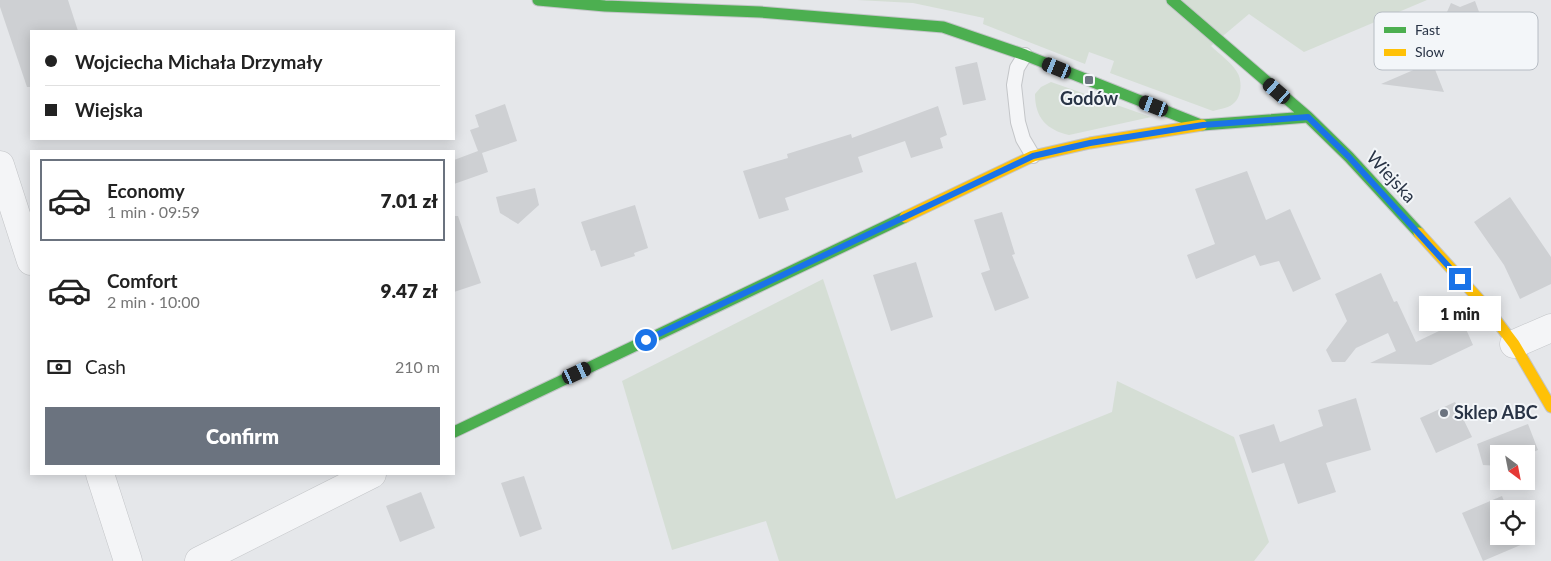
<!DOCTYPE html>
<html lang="en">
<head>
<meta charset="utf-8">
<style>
  :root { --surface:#fff; --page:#f6f6f6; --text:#222; --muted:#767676; --line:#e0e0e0; --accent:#6b737f }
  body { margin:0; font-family:Lato,sans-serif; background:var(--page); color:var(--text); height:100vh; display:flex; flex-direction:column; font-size:19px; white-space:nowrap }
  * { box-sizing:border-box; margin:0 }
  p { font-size:16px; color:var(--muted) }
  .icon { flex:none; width:28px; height:28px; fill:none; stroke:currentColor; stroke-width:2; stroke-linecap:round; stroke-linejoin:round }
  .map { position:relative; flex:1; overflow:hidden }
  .panel { position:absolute; left:30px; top:150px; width:425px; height:325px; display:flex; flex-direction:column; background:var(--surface); border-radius:0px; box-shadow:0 2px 12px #0003 }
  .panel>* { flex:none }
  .banner { position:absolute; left:30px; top:30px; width:425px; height:110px; border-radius:0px; box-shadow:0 2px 12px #0003; display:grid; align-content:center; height:110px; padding:0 15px; background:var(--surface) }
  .needle { width:32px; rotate:148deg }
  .tools { position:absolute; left:1490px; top:445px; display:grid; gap:10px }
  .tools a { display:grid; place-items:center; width:45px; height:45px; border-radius:0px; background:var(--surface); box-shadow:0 2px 12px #0003; font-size:25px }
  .end { position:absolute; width:22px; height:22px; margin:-11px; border:6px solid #1a73e8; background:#fff; box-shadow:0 0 0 2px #fff }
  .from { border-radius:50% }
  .bubble { position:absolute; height:35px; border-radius:0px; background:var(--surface); box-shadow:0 2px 12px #0003; font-size:16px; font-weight:800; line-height:35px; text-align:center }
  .car { position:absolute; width:15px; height:30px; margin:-15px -8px; border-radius:6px; box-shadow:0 0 4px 1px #0007; background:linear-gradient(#222 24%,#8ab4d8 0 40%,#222 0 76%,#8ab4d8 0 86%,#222 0) }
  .banner b { display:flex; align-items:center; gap:18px; height:48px; font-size:19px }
  .banner b+b { border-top:1px solid var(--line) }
  .banner i { width:12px; height:12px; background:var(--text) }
  ul { padding:9px 0 0; list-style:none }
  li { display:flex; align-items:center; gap:15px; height:82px; margin:0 10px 8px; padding:0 5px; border:2px solid transparent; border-radius:0px }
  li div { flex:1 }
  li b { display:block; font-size:19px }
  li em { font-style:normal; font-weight:800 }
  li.on { border-color:var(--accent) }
  li>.icon { width:45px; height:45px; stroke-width:1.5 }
  .pay { display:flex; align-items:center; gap:12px; height:55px; padding:0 15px; font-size:19px }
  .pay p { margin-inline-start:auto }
  .action { display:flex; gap:10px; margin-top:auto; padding:10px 15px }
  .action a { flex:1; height:58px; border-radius:0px; background:var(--accent); color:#fff; font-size:20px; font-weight:800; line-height:58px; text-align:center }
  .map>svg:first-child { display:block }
  .green { fill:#d5ded5 }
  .building { fill:#ced0d3 }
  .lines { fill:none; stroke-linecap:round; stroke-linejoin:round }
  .lane-casing { stroke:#c3c5c8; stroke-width:16 }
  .street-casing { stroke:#c3c5c8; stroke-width:29 }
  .fast-casing { stroke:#c3c5c8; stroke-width:13 }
  .slow-casing { stroke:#c3c5c8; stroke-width:13 }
  .lane { stroke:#f4f5f7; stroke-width:14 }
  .street { stroke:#f4f5f7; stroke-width:28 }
  .fast { stroke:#4caf50; stroke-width:11 }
  .slow { stroke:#ffc107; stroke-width:11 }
  .route { stroke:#1a73e8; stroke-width:6 }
  .poi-dot { fill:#6b737f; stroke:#f3f6f9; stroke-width:2 }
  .labels { text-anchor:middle; stroke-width:4; stroke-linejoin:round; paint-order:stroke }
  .poi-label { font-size:18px; font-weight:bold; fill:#293446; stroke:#f3f6f9 }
  .street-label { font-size:18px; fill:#293446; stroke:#f3f6f9 }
  .key { fill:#f3f6f9; stroke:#b6bcc3; stroke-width:1 }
  .key-label { font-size:14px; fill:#293446 }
</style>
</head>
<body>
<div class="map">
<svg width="1551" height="561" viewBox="0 0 1551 561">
  <rect width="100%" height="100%" fill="#e5e7ea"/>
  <!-- green -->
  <path class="green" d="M 857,0 L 1427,0 L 1304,52 L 1249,14 L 1211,46 C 1219,54 1231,62 1237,72 C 1242,79 1242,95 1235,102 C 1230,108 1220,109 1213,111 L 1110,73 L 1114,61 L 1089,52 L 1085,64 L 983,24 L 984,18 L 913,3 Z
    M 1051,82 L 1151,117 L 1069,135 C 1047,130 1035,118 1035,94 L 1041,87 Z
    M 823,279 L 896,499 L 1112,412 L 1117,381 L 1234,437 L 1269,542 L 1254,561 L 779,561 L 766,521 L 672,550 L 622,381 Z"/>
  <!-- building -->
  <path class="building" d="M 0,0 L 68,0 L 78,31 L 31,31 L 31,87 L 27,87 L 0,7 Z
    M 1475,1 L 1488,36 L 1447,52 L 1433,17 L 1447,12 L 1451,3 L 1460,7 Z
    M 977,62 L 986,100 L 963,105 L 955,67 Z
    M 1432,62 L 1444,92 L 1381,84 Z
    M 505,104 L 517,141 L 482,153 L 488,172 L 454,184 L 454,160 L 478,151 L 470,130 L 479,127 L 475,115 Z
    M 938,106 L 947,135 L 940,138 L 943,148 L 911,158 L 905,141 L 858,157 L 863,172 L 785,198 L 789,210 L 759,219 L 743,171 L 788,158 L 787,154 L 851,134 L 852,138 Z
    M 1247,171 L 1266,220 L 1290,209 L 1321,279 L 1293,292 L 1279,261 L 1260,266 L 1255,255 L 1196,279 L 1187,255 L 1215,244 L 1195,189 Z
    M 535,188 L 539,205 L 518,224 L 500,213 L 496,197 Z
    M 1510,197 L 1551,257 L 1551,284 L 1520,299 L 1504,265 L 1474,222 Z
    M 635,205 L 648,248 L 634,253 L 635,256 L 601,267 L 595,250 L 591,251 L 581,222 Z
    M 1002,212 L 1015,254 L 1012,255 L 1029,298 L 995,311 L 981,273 L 990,270 L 974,220 Z
    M 454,216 L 458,216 L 481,283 L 454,292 Z
    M 916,262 L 933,317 L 891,331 L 873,275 Z
    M 1381,273 L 1394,302 L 1397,301 L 1416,342 L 1462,320 L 1473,345 L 1431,365 L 1370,363 L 1396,351 L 1388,333 L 1356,348 L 1345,362 L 1332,362 L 1326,350 L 1347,321 L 1335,294 Z
    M 1356,398 L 1371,450 L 1326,463 L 1336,492 L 1298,504 L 1284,463 L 1252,473 L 1239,435 L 1274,424 L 1280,442 L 1323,426 L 1318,410 Z
    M 1455,402 L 1472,437 L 1436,453 L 1420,418 Z
    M 1528,424 L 1538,450 L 1526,455 L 1526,454 L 1499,454 L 1499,466 L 1483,465 L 1477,444 Z
    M 524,476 L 542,529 L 520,537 L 501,483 Z
    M 421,492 L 435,528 L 400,542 L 386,506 Z
    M 1502,496 L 1507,509 L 1499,509 L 1499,536 L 1519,536 L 1523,544 L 1483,561 L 1462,513 Z"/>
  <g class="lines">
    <!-- lane casing -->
    <g class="lane-casing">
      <path id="lane" d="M 1025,55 L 1017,68 L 1014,85 L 1018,122 L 1023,139 L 1033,156"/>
    </g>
    <!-- street casing -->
    <g class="street-casing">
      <path id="street" d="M 0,165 L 31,261
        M 1514,344 L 1551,328
        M 100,474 L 128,561
        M 199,561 L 372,474"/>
    </g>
    <!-- fast casing -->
    <g class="fast-casing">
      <path id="fast" d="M 538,0 L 605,6 L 760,12 L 943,27 L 1025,55 L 1201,125
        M 1172,0 L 1308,117 L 1349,157 L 1419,233
        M 1202,125 L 1308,117
        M 454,432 L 905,217"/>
    </g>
    <!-- slow casing -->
    <g class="slow-casing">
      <path id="slow" d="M 905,217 L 1033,156 L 1090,143 L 1202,125
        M 1419,233 L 1486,307 L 1514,344 L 1551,407"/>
    </g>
    <!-- lane -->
    <use href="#lane" class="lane"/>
    <!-- street -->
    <use href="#street" class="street"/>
    <!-- fast -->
    <use href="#fast" class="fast"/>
    <!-- slow -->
    <use href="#slow" class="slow"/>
  </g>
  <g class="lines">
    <!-- route -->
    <path class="route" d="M 646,340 L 1033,156 L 1090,143 L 1203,125 L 1308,117 L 1349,157 L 1460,279"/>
  </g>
  <!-- markers -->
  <g class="poi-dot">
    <rect x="1084" y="75" width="10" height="10" rx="2.5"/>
    <circle cx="1444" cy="413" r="5"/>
  </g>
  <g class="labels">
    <!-- poi labels -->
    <g class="poi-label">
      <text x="1089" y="105">Godów</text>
      <text x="1454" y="419" text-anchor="start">Sklep ABC</text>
    </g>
    <!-- street labels -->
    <g class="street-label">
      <text transform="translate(1391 177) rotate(47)" y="6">Wiejska</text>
    </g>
  </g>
  <!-- legend -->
  <rect x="1374" y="12" width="164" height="58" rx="8" class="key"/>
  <rect x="1384" y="27" width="22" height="6" fill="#4caf50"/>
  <rect x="1384" y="49" width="22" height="7" fill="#ffc107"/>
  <g class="key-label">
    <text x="1415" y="35">Fast</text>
    <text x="1415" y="57">Slow</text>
  </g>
</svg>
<div class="tools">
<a><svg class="needle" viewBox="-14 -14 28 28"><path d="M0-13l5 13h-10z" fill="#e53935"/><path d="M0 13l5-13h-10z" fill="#767676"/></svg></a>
<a><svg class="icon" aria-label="locate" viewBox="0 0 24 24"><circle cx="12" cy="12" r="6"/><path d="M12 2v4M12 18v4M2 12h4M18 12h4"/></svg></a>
</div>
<i class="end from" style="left:646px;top:340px"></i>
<i class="end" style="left:1460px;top:279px"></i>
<div class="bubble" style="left:1419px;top:296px;width:82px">1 min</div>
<i class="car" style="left:1057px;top:68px;rotate:292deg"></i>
<i class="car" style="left:1277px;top:91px;rotate:311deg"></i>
<i class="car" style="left:1154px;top:106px;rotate:291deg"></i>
<i class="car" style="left:577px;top:373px;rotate:65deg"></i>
<div class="banner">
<b><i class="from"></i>Wojciecha Michała Drzymały</b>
<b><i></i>Wiejska</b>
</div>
<section class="panel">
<ul>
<li class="on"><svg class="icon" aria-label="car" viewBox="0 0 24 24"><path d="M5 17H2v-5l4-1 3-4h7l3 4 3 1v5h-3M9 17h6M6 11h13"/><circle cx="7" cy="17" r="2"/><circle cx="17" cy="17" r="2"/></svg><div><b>Economy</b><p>1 min · 09:59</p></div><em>7.01 zł</em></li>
<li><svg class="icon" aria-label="car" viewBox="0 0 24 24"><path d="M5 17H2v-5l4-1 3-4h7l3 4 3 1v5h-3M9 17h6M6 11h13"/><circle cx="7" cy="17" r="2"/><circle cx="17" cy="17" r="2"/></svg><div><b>Comfort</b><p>2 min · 10:00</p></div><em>9.47 zł</em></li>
</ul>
<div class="pay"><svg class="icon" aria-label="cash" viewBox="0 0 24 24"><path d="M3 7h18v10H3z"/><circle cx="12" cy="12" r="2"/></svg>Cash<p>210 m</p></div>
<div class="action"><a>Confirm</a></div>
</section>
</div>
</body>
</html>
